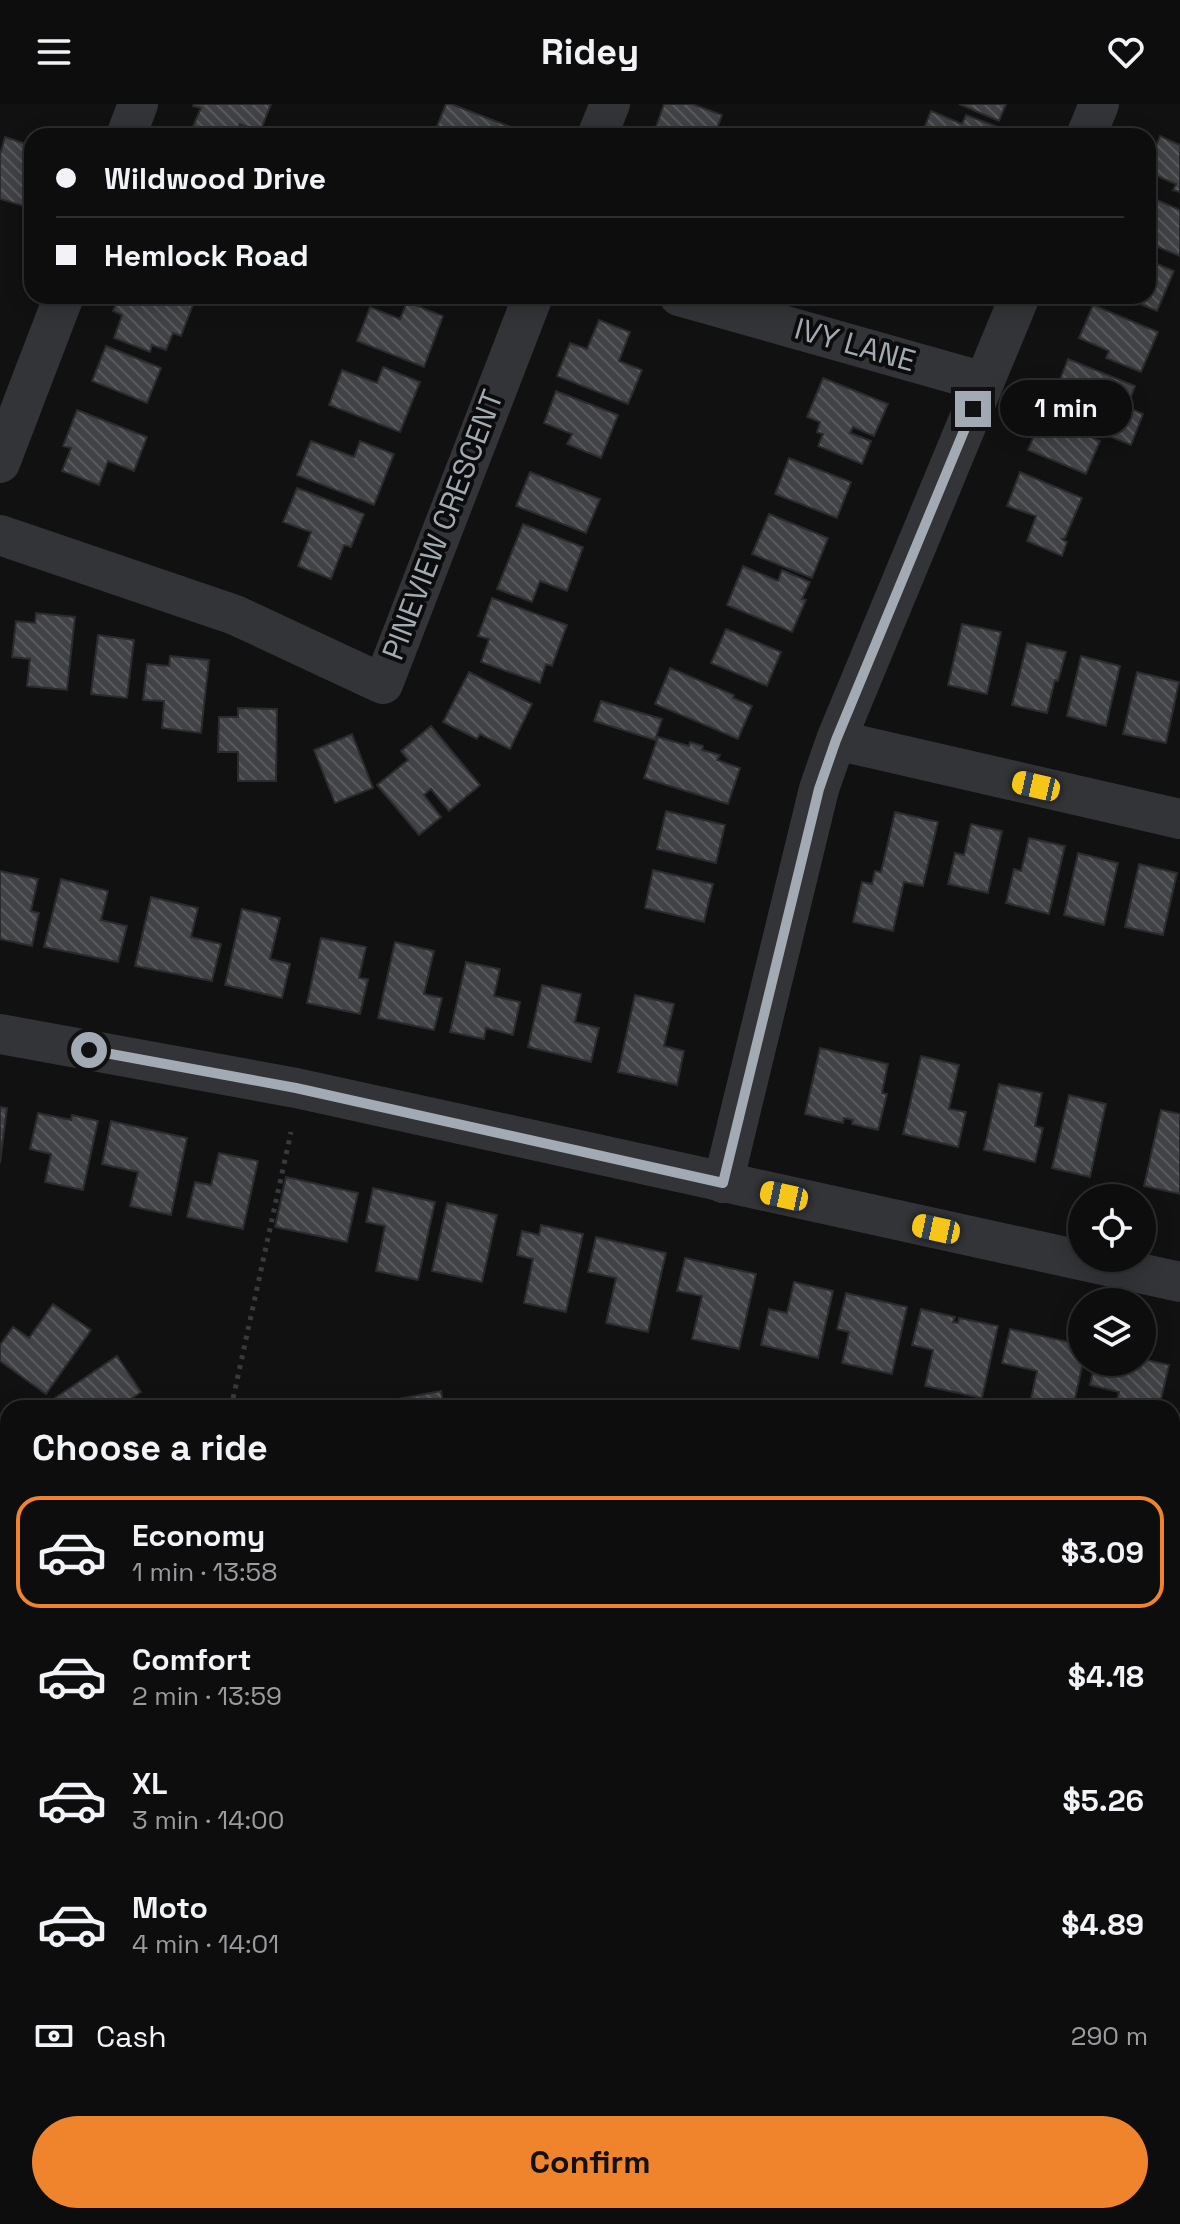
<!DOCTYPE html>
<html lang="en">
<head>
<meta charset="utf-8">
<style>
  :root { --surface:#0d0d0e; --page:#161617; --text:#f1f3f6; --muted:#9a9c9e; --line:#2d2d2e; --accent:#ef842c }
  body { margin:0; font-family:"Space Grotesk",sans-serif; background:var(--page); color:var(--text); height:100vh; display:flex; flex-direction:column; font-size:30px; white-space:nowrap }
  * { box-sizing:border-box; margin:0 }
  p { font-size:26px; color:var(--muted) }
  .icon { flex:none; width:44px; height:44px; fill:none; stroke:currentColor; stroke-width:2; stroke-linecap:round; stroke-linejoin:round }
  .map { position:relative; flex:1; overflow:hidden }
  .panel { position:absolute; left:0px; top:1296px; width:1180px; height:824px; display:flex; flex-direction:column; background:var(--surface); border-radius:24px 24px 0 0; box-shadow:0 4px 20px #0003,0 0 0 2px var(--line) }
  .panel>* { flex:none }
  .hud { position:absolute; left:24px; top:24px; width:1132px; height:176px; border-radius:24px; box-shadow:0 4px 20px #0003,0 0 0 2px var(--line); display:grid; align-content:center; height:176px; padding:0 32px; background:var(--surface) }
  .controls { position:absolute; left:1068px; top:1080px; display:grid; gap:16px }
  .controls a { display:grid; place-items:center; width:88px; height:88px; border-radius:50%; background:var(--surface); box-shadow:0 4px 20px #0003,0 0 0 2px var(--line); font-size:40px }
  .end { position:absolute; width:36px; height:36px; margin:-18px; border:10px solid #a2abb3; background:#111; box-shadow:0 0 0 4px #111 }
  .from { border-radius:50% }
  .bubble { position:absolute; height:56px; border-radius:28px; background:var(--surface); box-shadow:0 4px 20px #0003,0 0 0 2px var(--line); font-size:26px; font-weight:700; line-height:56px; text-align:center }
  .car { position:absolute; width:24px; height:48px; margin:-24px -12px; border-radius:10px; box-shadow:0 0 6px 2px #0007; background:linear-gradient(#f5c518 24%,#345 0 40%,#f5c518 0 76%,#345 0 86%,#f5c518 0) }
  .hud b { display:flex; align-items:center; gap:28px; height:76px; font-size:30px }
  .hud b+b { border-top:2px solid var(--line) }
  .hud i { width:20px; height:20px; background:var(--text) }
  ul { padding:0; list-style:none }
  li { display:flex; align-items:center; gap:24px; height:112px; margin:0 16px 12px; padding:0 16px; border:4px solid transparent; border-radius:24px }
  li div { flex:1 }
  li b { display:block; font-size:30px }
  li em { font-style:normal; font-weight:700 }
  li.selected { border-color:var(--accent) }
  li>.icon { width:72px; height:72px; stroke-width:1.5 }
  h2 { padding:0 32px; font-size:36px; line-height:96px }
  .pay { display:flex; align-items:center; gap:20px; height:88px; padding:0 32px; font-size:30px }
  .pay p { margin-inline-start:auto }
  .action { display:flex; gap:16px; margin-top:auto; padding:16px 32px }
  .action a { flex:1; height:92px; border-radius:48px; background:var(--accent); color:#111; font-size:32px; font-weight:700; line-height:92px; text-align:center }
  header { display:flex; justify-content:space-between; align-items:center; height:104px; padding:0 32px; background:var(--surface); font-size:36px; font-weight:700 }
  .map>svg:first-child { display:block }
  .building { fill:url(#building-back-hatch); stroke:#2b2b2e; stroke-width:2 }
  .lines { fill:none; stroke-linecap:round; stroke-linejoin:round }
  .path { stroke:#383b3e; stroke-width:5; stroke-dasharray:4 6; stroke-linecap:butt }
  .minor { stroke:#323437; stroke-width:40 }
  .route { stroke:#a2abb3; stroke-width:10 }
  .labels { text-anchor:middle; stroke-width:8; stroke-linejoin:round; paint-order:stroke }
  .street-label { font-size:30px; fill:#a2abb3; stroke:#0c0c0d }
</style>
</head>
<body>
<header><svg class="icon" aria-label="menu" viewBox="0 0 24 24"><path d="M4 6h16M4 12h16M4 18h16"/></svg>Ridey<svg class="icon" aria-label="heart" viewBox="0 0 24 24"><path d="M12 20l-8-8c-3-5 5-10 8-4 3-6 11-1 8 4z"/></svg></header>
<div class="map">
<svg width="1180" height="2120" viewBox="0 0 1180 2120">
  <defs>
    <pattern id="building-back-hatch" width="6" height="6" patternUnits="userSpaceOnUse" patternTransform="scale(2)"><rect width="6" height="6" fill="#404245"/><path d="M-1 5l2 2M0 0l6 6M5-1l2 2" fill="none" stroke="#585b5d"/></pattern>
  </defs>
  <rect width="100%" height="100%" fill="#111112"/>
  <!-- building -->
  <path class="building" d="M 194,0 L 271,0 L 260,28 L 240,20 L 235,32 L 203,32 L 191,27 L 201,4 L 193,2 Z
    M 446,0 L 451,0 L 516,25 L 513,32 L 433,32 Z
    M 664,0 L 692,0 L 722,11 L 714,32 L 680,32 L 656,23 Z
    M 959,0 L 1006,0 L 999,17 Z
    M 931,7 L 962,20 L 966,11 L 998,23 L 994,32 L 921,32 Z
    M 1160,32 L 1180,41 L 1180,88 L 1173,86 L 1176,80 L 1148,68 L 1148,62 Z
    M 5,33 L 32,42 L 31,104 L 0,95 L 0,51 Z
    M 1148,92 L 1180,106 L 1180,152 L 1148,139 Z
    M 1148,156 L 1174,167 L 1157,207 L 1121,192 L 1148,192 Z
    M 119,192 L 179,192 L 194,198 L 181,232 L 173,229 L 166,246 L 152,241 L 150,248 L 114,234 L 122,211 L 113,207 Z
    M 407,198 L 443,212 L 424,263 L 357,237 L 370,203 L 400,215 Z
    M 1093,201 L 1158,228 L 1141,268 L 1106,254 L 1109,247 L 1079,234 Z
    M 599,216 L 630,228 L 619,257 L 642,266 L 628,300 L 557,272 L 570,239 L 587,245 Z
    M 106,242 L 161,264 L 147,299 L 92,277 Z
    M 1068,255 L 1135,282 L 1127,303 L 1143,310 L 1131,341 L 1106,331 L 1109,322 L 1087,313 L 1083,323 L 1047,309 Z
    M 383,263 L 420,278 L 400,328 L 329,301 L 342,266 L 377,279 Z
    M 823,274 L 888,300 L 874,332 L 853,323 L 850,329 L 871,337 L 862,360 L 818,342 L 823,330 L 817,328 L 820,318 L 807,313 Z
    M 556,287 L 618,311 L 601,354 L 567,340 L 572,330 L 544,319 Z
    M 77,306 L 147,333 L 134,367 L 108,357 L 99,381 L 62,367 L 71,344 L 63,342 Z
    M 1042,312 L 1100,337 L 1086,370 L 1028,346 Z
    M 311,337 L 354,353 L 360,337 L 394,350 L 374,401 L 297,371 Z
    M 789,354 L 851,378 L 837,414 L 775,390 Z
    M 530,368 L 600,395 L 586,429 L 516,402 Z
    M 1020,368 L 1082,394 L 1065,434 L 1062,435 L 1067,438 L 1062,452 L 1027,437 L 1036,412 L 1007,402 Z
    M 297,384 L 364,410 L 351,443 L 344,441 L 331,475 L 298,462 L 311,428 L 283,418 Z
    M 769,410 L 828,434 L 812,474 L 752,450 Z
    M 523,420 L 583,443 L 567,487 L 540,477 L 532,498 L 497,485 Z
    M 743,462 L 778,477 L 782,466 L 810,478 L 802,495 L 806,496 L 792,528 L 727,501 Z
    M 492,494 L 567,521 L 552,562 L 546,560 L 540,579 L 481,558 L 489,535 L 478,532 Z
    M 36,509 L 75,513 L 67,586 L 27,582 L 30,555 L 12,553 L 16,517 L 35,519 Z
    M 962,520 L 1001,528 L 987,590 L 948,581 Z
    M 726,525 L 781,548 L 767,582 L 711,559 Z
    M 98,531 L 134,536 L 127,594 L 91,590 Z
    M 1027,539 L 1066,548 L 1058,577 L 1055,576 L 1047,609 L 1012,601 Z
    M 170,552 L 209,556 L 201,629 L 162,624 L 164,597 L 143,596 L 147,560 L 169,562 Z
    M 1081,552 L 1120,562 L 1106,622 L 1067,612 Z
    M 670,564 L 734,591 L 733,594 L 752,602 L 738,635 L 655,600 Z
    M 469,568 L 532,600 L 510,645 L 480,630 L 477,635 L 443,618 Z
    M 1137,568 L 1179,578 L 1166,639 L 1123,630 Z
    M 601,597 L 662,615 L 655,636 L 594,617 Z
    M 238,604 L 277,605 L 276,677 L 238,677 L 238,648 L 218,648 L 219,613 L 238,613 Z
    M 431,622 L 480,681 L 449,707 L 431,685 L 424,691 L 441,713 L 419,731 L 377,681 L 408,656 L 401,647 Z
    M 352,630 L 373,684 L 335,699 L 314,646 Z
    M 658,633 L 689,642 L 690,638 L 703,642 L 702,646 L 720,651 L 717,656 L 740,664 L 728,700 L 644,674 Z
    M 666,707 L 725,721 L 716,759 L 657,745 Z
    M 895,708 L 938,718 L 923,782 L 904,778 L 893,827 L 853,818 L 862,778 L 872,780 L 875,767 L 881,768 Z
    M 971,720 L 1002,727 L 988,789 L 948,780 L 955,749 L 964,751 Z
    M 1029,734 L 1065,742 L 1049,810 L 1006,799 L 1014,765 L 1021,767 Z
    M 1078,749 L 1118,759 L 1104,821 L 1064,811 Z
    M 1139,760 L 1177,769 L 1163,831 L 1125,823 Z
    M 653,766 L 713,780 L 704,818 L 645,804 Z
    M 0,767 L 38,775 L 31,807 L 39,809 L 32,842 L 0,835 Z
    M 61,775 L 108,787 L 101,816 L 127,822 L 118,858 L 44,843 Z
    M 151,793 L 198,804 L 191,833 L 221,840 L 212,877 L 135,862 Z
    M 242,805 L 280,814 L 270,855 L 290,860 L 282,894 L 225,881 Z
    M 321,834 L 366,843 L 359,874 L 368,875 L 360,910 L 307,899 Z
    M 395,838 L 434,847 L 424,890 L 442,894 L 434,926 L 378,914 Z
    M 466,858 L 500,865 L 494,892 L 520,898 L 513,931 L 486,924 L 484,935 L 450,928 Z
    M 542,881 L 581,890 L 575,918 L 599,924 L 591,958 L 528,943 Z
    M 635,891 L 674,900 L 664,942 L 684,947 L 677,981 L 618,968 Z
    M 820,944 L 888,960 L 882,989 L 887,990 L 878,1026 L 852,1020 L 853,1016 L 844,1014 L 843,1019 L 805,1010 Z
    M 921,952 L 959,961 L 949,1005 L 966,1008 L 958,1043 L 903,1030 Z
    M 999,980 L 1042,989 L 1035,1022 L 1043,1024 L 1035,1058 L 984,1046 Z
    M 1069,991 L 1106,1000 L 1090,1073 L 1052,1064 Z
    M 0,1003 L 7,1004 L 0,1059 Z
    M 1161,1006 L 1180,1010 L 1180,1090 L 1144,1082 Z
    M 38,1009 L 71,1016 L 72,1011 L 98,1017 L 83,1086 L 45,1078 L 51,1050 L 30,1045 Z
    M 111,1017 L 187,1034 L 171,1111 L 130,1102 L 138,1068 L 102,1060 Z
    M 219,1049 L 258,1057 L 243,1125 L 187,1113 L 195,1078 L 211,1081 Z
    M 286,1073 L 358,1089 L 347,1138 L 275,1123 Z
    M 373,1084 L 435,1098 L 418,1176 L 376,1167 L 385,1122 L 366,1118 Z
    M 447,1099 L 497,1111 L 482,1178 L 432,1167 Z
    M 541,1121 L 583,1130 L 566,1208 L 524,1199 L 533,1155 L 517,1151 L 522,1127 L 539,1131 Z
    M 596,1133 L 666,1149 L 648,1228 L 606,1219 L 616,1174 L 588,1168 Z
    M 685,1154 L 756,1170 L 739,1245 L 692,1235 L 702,1192 L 677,1187 Z
    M 794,1178 L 833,1187 L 818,1254 L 761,1241 L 769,1205 L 787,1209 Z
    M 846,1189 L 907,1203 L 892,1270 L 842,1259 L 849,1228 L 837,1225 Z
    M 53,1200 L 91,1226 L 46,1290 L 0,1257 L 0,1241 L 13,1223 L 29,1234 Z
    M 921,1205 L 955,1213 L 953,1218 L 958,1219 L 959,1214 L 998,1222 L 982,1294 L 925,1282 L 933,1246 L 912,1241 Z
    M 1010,1225 L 1082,1241 L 1083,1258 L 1073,1304 L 1029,1304 L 1037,1267 L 1002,1259 Z
    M 117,1252 L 141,1288 L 118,1304 L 57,1304 L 52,1296 Z
    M 1142,1255 L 1169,1261 L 1159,1304 L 1115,1304 L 1119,1288 L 1090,1281 L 1095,1258 L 1142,1258 Z
    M 441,1287 L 444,1304 L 373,1304 L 372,1300 Z
    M 1172,1488 L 1180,1490 L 1180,1527 L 1172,1525 Z
    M 8,1551 L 8,1585 L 1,1583 Z
    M 1,1613 L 8,1615 L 8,1678 L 0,1676 Z
    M 7,1691 L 8,1691 L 8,1734 L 0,1732 L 0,1715 Z
    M 0,1773 L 8,1777 L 8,1848 L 0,1844 Z
    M 1172,1895 L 1180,1896 L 1180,1940 L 1172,1938 Z
    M 1172,1979 L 1180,1981 L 1180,2037 L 1172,2035 Z
    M 1177,2050 L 1180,2051 L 1180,2118 L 1154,2112 L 1172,2112 L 1172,2067 Z
    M 634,2112 L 670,2112 L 668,2120 Z
    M 698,2112 L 743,2112 L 741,2120 L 697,2120 Z
    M 884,2112 L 905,2112 L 909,2120 L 863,2120 Z
    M 953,2112 L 1010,2112 L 1001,2120 L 960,2120 Z
    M 817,2116 L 817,2120 L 774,2120 L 774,2118 Z"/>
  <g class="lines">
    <!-- path -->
    <path class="path" d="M 231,1304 L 291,1028
      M 0,1880 L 8,1888
      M 49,2120 L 51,2112"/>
    <!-- minor -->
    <path class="minor" d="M 126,32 L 138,0
      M 597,32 L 610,0
      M 1086,32 L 1099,0
      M 679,192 L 984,278
      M 0,359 L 64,192
      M 0,431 L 235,511 L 383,580 L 533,192
      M 836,636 L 1180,715
      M 0,930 L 296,984 L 1180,1178
      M 723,1079 L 819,685 L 836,636 L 1020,192
      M 1172,1648 L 1180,1650"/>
  </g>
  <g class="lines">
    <!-- route -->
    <path class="route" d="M 89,946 L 296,984 L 723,1079 L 819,685 L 836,636 L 973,305"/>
  </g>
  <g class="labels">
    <!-- street labels -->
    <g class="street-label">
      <text transform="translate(855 241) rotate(16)" y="10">IVY LANE</text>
      <text transform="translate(443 421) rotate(-69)" y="10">PINEVIEW CRESCENT</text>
    </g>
  </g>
</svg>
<div class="controls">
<a><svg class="icon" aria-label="locate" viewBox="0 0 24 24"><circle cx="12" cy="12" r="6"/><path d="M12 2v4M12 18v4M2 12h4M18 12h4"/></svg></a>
<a><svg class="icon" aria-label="layers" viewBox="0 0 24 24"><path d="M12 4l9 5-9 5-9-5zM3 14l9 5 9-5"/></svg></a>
</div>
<i class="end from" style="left:89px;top:946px"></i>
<i class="end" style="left:973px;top:305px"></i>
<div class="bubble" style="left:1000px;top:276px;width:132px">1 min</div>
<i class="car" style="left:1036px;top:682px;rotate:283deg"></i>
<i class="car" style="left:784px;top:1092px;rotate:282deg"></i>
<i class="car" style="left:936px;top:1125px;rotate:282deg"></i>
<div class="hud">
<b><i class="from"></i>Wildwood Drive</b>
<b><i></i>Hemlock Road</b>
</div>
<section class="panel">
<h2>Choose a ride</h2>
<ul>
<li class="selected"><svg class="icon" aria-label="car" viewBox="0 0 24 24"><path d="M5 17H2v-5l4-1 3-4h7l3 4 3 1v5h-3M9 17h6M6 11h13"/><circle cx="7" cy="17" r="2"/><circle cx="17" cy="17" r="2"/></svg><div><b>Economy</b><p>1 min · 13:58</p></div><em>$3.09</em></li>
<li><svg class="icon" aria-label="car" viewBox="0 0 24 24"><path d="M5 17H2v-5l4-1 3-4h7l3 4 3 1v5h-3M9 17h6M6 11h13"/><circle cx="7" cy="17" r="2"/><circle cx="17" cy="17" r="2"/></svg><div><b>Comfort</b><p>2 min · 13:59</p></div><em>$4.18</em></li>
<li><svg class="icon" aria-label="car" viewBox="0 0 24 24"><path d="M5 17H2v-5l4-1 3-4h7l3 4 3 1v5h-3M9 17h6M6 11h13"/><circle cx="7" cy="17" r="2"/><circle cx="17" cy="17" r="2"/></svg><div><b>XL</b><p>3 min · 14:00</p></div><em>$5.26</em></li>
<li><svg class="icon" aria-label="car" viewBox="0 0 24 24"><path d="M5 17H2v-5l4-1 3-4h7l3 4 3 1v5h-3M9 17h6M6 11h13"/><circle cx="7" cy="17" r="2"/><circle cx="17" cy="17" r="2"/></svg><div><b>Moto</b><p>4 min · 14:01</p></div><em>$4.89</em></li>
</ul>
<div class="pay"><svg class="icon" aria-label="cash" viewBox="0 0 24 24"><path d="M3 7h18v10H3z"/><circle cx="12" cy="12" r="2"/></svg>Cash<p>290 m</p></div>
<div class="action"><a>Confirm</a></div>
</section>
</div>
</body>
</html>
